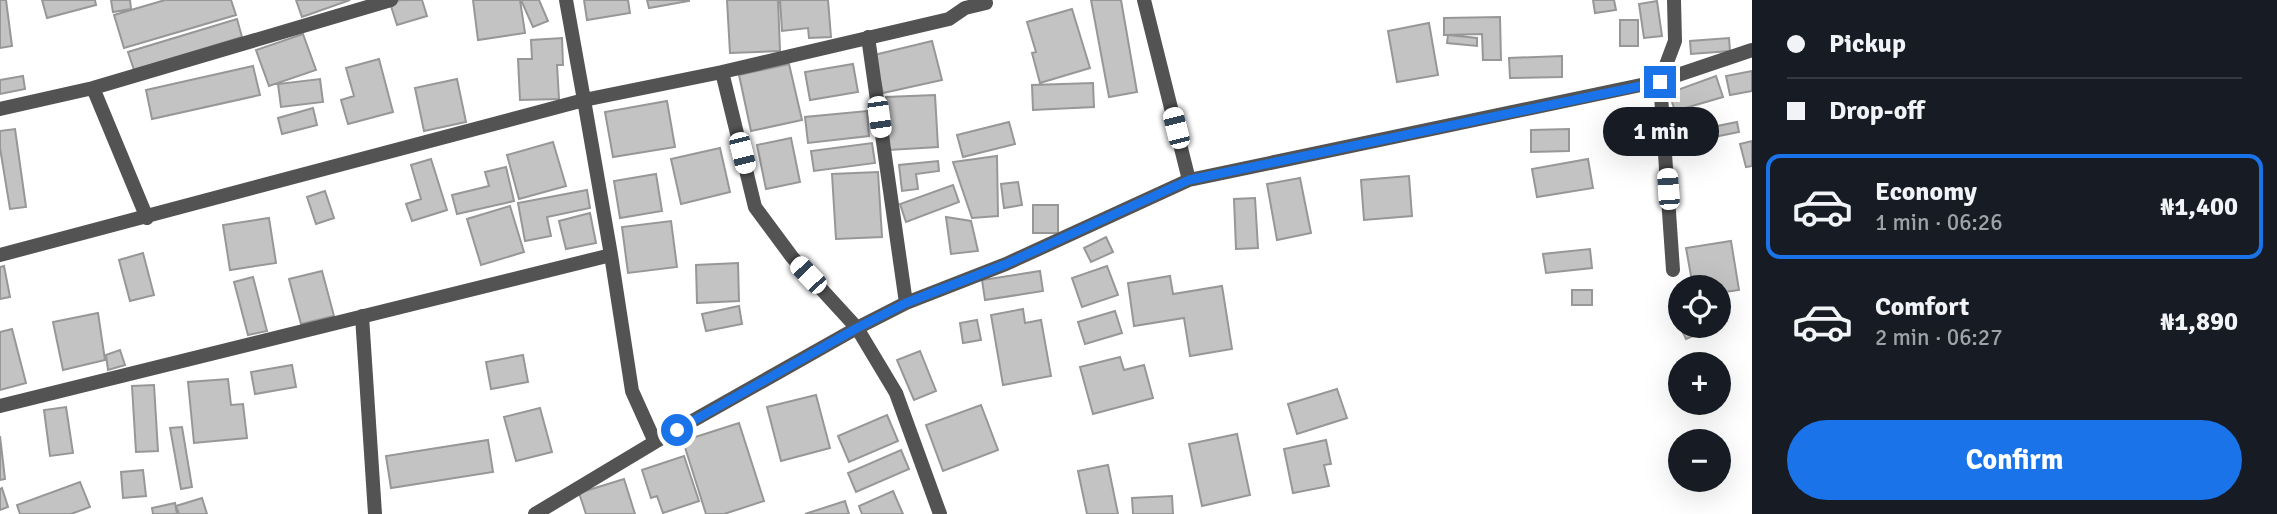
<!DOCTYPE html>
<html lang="en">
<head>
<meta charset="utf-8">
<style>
  :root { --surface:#171b24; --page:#242831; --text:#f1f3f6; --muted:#9ea1a6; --line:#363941; --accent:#1a73e8 }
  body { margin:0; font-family:Signika,sans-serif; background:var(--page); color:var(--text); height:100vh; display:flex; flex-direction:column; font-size:26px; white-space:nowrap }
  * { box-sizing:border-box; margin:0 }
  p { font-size:23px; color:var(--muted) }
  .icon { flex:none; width:38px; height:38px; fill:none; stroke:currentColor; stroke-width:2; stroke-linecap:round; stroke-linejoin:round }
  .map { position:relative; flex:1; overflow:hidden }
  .details { display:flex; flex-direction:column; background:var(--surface); width:525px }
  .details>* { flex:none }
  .guide { display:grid; align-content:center; height:154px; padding:0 35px; background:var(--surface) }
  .fabs { position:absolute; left:1668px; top:275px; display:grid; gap:14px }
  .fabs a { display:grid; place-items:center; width:63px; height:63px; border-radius:50%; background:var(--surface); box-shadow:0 7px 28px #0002; font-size:35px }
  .end { position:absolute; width:32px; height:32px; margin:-16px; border:9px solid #1a73e8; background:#fff; box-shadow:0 0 0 4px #fff }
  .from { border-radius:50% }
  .bubble { position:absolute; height:49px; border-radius:24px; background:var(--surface); box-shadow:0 7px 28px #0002; font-size:23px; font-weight:800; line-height:49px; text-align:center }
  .car { position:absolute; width:21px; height:42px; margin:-21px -10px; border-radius:9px; box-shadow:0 0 5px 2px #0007; background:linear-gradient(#fff 24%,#345 0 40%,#fff 0 76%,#345 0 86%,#fff 0) }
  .guide b { display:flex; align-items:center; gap:24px; height:66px; font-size:26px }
  .guide b+b { border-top:2px solid var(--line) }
  .guide i { width:18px; height:18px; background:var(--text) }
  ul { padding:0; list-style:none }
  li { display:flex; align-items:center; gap:21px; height:105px; margin:0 14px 10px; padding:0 21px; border:4px solid transparent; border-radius:14px }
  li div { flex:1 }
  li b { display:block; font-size:26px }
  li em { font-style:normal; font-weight:800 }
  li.on { border-color:var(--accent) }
  li>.icon { width:63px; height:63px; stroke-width:1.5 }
  .button { display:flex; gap:14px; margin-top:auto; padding:14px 35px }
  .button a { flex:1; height:80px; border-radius:42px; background:var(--accent); color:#fff; font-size:28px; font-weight:800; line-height:80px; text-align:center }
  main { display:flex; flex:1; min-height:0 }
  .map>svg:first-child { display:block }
  .building { fill:#c3c3c3; stroke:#979797; stroke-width:2 }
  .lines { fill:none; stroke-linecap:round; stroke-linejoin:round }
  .minor { stroke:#535353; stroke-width:14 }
  .route { stroke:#1a73e8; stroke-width:9 }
</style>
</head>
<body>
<main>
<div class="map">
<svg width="1752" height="514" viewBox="0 0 1752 514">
  <rect width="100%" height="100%" fill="#fff"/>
  <!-- building -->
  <path class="building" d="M 0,0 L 6,0 L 12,46 L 0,48 Z
    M 42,0 L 95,0 L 96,5 L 47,18 Z
    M 111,0 L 130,0 L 131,9 L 113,12 Z
    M 165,0 L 231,0 L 236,15 L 124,48 L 114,15 Z
    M 296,0 L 350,0 L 302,17 Z
    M 401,0 L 422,0 L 427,16 L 397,25 L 390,3 Z
    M 473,0 L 520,0 L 525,33 L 478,40 Z
    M 521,0 L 539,0 L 548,21 L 533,27 Z
    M 584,0 L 628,0 L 630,13 L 587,20 Z
    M 647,0 L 689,0 L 689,1 L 649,8 Z
    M 727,0 L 778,0 L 780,51 L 730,53 Z
    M 780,0 L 828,0 L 831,37 L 809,38 L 808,28 L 782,31 Z
    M 1091,0 L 1121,0 L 1137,92 L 1109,97 Z
    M 1593,0 L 1614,0 L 1616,10 L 1595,13 Z
    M 1657,1 L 1662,36 L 1644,38 L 1639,4 Z
    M 1072,9 L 1090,68 L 1040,83 L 1032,53 L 1036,52 L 1027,22 Z
    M 1500,17 L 1501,60 L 1483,60 L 1482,34 L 1444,35 L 1444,18 Z
    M 237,19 L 242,37 L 134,70 L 128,52 Z
    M 1620,20 L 1638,20 L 1638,46 L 1620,46 Z
    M 1429,23 L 1438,75 L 1397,82 L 1388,31 Z
    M 303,34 L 316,70 L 269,86 L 256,50 Z
    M 1448,35 L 1477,38 L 1477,46 L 1447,43 Z
    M 562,38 L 563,65 L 557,65 L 559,99 L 520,100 L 518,59 L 532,59 L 531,40 Z
    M 1729,38 L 1730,51 L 1691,54 L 1690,41 Z
    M 932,41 L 942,80 L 883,93 L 874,55 Z
    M 1562,56 L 1562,77 L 1510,78 L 1509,58 Z
    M 379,59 L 393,112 L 348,124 L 341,100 L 354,96 L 346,68 Z
    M 789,64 L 802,120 L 751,131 L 739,75 Z
    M 853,64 L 858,92 L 810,100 L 805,72 Z
    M 253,66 L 260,95 L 152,119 L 146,90 Z
    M 1752,71 L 1752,91 L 1730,95 L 1726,76 Z
    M 23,76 L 25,89 L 0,94 L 0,80 Z
    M 1716,76 L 1723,97 L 1675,111 L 1669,93 Z
    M 320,79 L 323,102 L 281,107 L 278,84 Z
    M 457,79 L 466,122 L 424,131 L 415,88 Z
    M 1093,83 L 1094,107 L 1033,110 L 1032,85 Z
    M 935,95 L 938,147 L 889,150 L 886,97 Z
    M 667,101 L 675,147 L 613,157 L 605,112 Z
    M 313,108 L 317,125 L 282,134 L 278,118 Z
    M 867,111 L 869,136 L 808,143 L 805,117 Z
    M 1693,112 L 1693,129 L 1673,130 L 1673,113 Z
    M 1009,122 L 1015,144 L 963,157 L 957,135 Z
    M 1737,122 L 1739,132 L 1704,139 L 1702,129 Z
    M 15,129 L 26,207 L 10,209 L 0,148 L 0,131 Z
    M 1569,129 L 1569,151 L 1531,152 L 1531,130 Z
    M 791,138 L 800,182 L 766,189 L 757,145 Z
    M 1752,141 L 1752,166 L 1746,167 L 1740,144 Z
    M 553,142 L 566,186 L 519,199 L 507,155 Z
    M 872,143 L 875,163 L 814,171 L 811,151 Z
    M 720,148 L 730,192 L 681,204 L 671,159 Z
    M 997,156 L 998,216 L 972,218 L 953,162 Z
    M 431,159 L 447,210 L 412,221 L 406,204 L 421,199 L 411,165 Z
    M 1588,159 L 1593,188 L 1537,197 L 1532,169 Z
    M 938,161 L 939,171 L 916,174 L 918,189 L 902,191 L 899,165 Z
    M 506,167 L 514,201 L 457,214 L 452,195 L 489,186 L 485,172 Z
    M 878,172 L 882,237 L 836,239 L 832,174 Z
    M 656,174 L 662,211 L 620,218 L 614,181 Z
    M 1409,176 L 1412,216 L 1364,220 L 1361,180 Z
    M 1300,178 L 1311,233 L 1277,240 L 1267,184 Z
    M 1018,182 L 1022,205 L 1004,208 L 1001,184 Z
    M 953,185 L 959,202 L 906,222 L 900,204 Z
    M 587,190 L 590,208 L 547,217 L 551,236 L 525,241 L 518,203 Z
    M 325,191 L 334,218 L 316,224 L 307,197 Z
    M 1255,198 L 1258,248 L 1236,249 L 1234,199 Z
    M 1033,205 L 1058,205 L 1058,233 L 1033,233 Z
    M 510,206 L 524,252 L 481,265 L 467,219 Z
    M 590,213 L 596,243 L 566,249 L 559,221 Z
    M 946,217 L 971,221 L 978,251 L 951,254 Z
    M 269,218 L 276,263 L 230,270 L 223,225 Z
    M 671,221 L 677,267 L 628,273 L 622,227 Z
    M 1106,237 L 1113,252 L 1091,262 L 1084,248 Z
    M 1731,241 L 1739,290 L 1718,293 L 1718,287 L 1693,287 L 1686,248 Z
    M 1590,249 L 1592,268 L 1546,273 L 1543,254 Z
    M 143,253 L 154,295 L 130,301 L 119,260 Z
    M 738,263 L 739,301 L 697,303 L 696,265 Z
    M 4,266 L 10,297 L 0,299 L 0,267 Z
    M 1107,266 L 1118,295 L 1082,307 L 1072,278 Z
    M 322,271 L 334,316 L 301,324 L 289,279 Z
    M 1040,271 L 1043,291 L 985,300 L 982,280 Z
    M 1170,276 L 1173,294 L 1222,286 L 1232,349 L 1190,356 L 1184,318 L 1134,326 L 1128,283 Z
    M 253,277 L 267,331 L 248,335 L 234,282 Z
    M 1572,290 L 1592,290 L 1592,305 L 1572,305 Z
    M 1718,304 L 1727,321 L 1718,325 Z
    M 739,306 L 742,324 L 706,331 L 702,314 Z
    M 1023,309 L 1025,323 L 1041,320 L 1051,376 L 1003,385 L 991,315 Z
    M 1115,311 L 1122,333 L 1085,344 L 1078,322 Z
    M 98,313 L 105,360 L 63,370 L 53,322 Z
    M 977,320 L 981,340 L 963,343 L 960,323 Z
    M 1680,321 L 1680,326 L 1717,326 L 1686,339 L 1678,322 Z
    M 12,329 L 26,383 L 0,390 L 0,332 Z
    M 120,350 L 125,365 L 108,370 L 106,355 Z
    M 920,351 L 936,391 L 914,400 L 897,360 Z
    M 523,355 L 528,382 L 491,389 L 486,362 Z
    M 1120,357 L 1124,370 L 1144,365 L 1153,398 L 1093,414 L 1080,367 Z
    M 292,365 L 296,387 L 255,394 L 251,372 Z
    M 228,379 L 231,405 L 243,404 L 247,438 L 194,443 L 188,382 Z
    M 154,385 L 158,451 L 136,452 L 132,386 Z
    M 1337,389 L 1347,418 L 1297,434 L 1288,404 Z
    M 816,395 L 830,448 L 781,461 L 767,407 Z
    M 981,405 L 998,450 L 943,471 L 926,425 Z
    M 66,407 L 73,453 L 50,456 L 44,410 Z
    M 540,408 L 552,452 L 516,461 L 504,417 Z
    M 887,415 L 898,441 L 849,462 L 838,436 Z
    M 739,423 L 764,501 L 724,514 L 706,514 L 683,441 Z
    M 182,427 L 192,487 L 181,489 L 170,428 Z
    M 1237,434 L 1250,495 L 1202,506 L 1189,444 Z
    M 0,436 L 5,479 L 0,480 Z
    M 488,440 L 493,472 L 391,488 L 386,456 Z
    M 1326,440 L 1331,464 L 1324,465 L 1329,486 L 1293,493 L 1284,449 Z
    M 901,450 L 909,469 L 856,492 L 848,473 Z
    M 684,456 L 699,501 L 663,513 L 657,496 L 651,498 L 642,470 Z
    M 1108,465 L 1118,514 L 1087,514 L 1078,471 Z
    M 143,470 L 146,496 L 123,498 L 121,472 Z
    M 624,479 L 635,514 L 586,514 L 579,493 Z
    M 80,482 L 90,507 L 71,514 L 20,514 L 17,505 Z
    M 2,488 L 8,507 L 0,510 L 0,489 Z
    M 893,491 L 903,514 L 862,514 L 859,506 Z
    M 1172,496 L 1173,514 L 1133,514 L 1132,498 Z
    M 202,498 L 207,514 L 179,514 L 176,506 Z
    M 845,501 L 849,514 L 805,514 Z
    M 175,503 L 177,514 L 153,514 L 152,508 Z"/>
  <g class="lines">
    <!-- minor -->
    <path class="minor" d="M 1144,0 L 1189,180
      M 868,37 L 906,303
      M 722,72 L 755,207 L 792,257 L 857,328 L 896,393 L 940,514
      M 93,88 L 147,218
      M 0,109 L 93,88 L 391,0
      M 0,255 L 584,100 L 566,0
      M 611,255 L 632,391 L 655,442
      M 1673,270 L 1660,81 L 1675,41 L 1674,0
      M 362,316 L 375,514
      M 0,406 L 611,255 L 584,100 L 722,72 L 949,19 L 965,8 L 986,3 L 985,0
      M 535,514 L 655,442 L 857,328 L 906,303 L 1006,264 L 1189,180 L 1660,81 L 1752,50"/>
  </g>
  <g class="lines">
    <!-- route -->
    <path class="route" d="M 677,430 L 857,328 L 906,303 L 1006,264 L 1189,180 L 1660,82"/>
  </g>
</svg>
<div class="fabs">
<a><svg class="icon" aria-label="locate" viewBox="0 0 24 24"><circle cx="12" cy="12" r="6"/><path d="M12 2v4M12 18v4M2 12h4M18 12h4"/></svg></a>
<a>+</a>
<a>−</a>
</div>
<i class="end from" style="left:677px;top:430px"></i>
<i class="end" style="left:1660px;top:82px"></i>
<div class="bubble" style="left:1603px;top:107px;width:116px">1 min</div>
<i class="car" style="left:879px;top:117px;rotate:172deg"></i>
<i class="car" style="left:1176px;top:128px;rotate:346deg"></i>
<i class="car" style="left:742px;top:153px;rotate:166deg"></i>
<i class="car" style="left:1668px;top:189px;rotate:356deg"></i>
<i class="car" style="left:808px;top:275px;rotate:317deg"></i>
</div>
<section class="details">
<div class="guide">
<b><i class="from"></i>Pickup</b>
<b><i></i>Drop-off</b>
</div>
<ul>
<li class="on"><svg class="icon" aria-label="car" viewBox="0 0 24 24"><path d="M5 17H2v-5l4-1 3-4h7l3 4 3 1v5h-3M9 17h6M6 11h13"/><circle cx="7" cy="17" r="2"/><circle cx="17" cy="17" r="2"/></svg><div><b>Economy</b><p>1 min · 06:26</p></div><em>₦1,400</em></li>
<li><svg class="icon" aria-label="car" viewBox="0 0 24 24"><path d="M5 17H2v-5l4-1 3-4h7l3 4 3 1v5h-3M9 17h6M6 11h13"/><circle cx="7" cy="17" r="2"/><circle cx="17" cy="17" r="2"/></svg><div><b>Comfort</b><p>2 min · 06:27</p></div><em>₦1,890</em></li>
</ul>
<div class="button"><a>Confirm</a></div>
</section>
</main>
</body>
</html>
